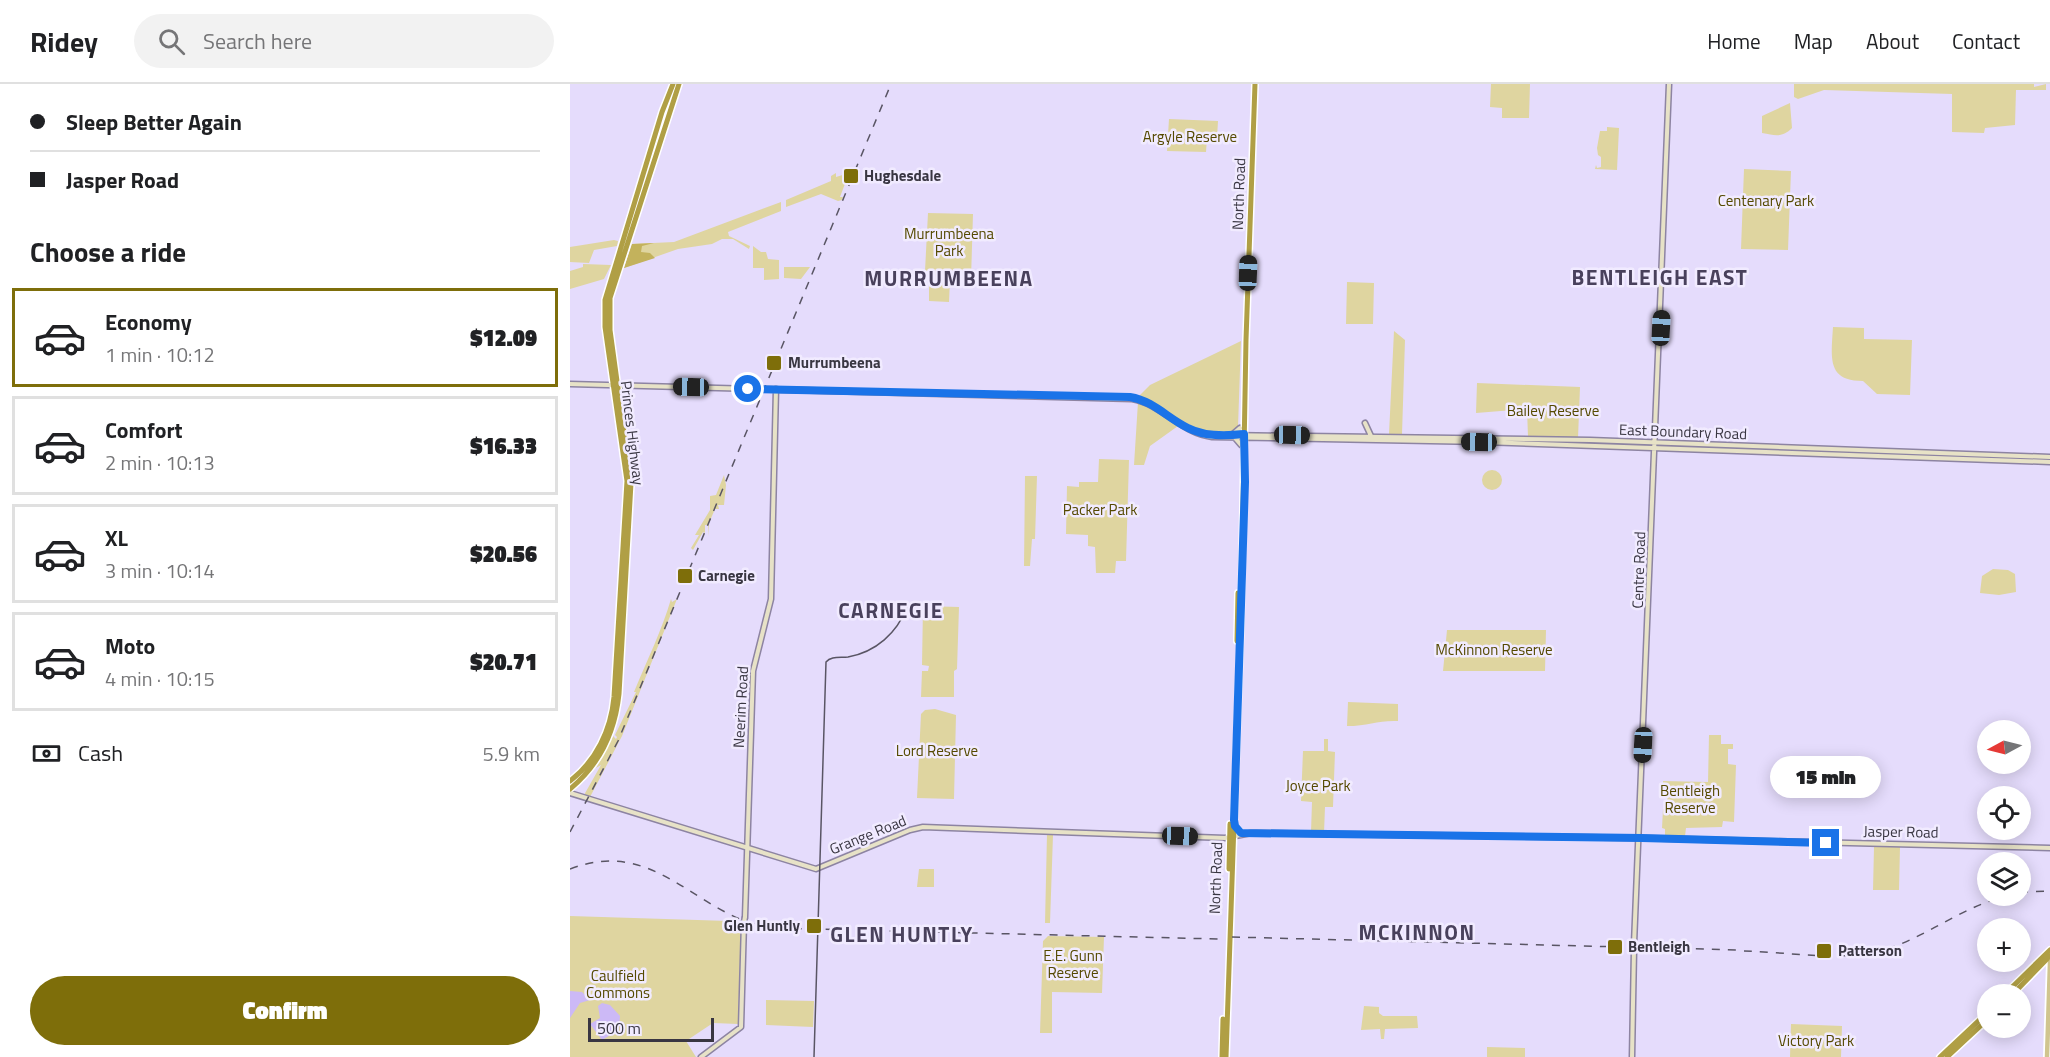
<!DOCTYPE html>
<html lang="en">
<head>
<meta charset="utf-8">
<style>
  :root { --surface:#fff; --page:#f2f2f2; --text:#202124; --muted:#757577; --line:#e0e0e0; --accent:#7e6e0a }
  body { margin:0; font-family:"Titillium Web",sans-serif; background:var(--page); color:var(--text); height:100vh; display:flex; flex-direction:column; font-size:22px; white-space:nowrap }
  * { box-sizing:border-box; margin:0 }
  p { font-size:20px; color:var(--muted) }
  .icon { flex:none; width:33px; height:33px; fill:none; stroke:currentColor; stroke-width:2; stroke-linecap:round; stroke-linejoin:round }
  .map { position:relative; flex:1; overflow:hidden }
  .sheet { display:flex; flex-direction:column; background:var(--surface); width:570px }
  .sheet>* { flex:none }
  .hud { display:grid; align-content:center; height:132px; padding:0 30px; background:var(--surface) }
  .needle { width:39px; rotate:263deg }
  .buttons { position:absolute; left:1407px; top:636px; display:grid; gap:12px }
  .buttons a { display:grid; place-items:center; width:54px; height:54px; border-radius:50%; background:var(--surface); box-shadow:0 3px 15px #0003; font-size:30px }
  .scale { position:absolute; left:18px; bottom:15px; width:126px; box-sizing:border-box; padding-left:6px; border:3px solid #393642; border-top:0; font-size:16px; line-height:21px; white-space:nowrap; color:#393642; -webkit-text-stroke:4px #f1ebff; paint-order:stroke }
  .end { position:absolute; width:27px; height:27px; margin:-14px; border:8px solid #1a73e8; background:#fff; box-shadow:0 0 0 3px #fff }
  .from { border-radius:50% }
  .bubble { position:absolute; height:42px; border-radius:21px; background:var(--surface); box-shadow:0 3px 15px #0003; font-size:20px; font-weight:800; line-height:42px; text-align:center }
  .car { position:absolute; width:18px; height:36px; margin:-18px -9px; border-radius:8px; box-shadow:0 0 4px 2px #0007; background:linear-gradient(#222 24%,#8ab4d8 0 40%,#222 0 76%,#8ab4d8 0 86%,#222 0) }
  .hud b { display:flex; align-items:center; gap:21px; height:57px; font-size:22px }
  .hud b+b { border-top:2px solid var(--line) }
  .hud i { width:15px; height:15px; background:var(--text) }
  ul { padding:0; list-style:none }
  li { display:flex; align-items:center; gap:18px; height:99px; margin:0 12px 9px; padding:0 18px; border:3px solid var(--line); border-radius:0px }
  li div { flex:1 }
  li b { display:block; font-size:22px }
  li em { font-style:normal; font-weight:800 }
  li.active { border-color:var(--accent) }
  li>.icon { width:54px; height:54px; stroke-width:1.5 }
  h2 { padding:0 30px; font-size:27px; line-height:72px }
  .pay { display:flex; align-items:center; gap:15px; height:66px; padding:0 30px; font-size:22px }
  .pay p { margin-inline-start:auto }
  .cta { display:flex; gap:12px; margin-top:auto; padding:12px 30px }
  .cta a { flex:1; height:69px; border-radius:36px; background:var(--accent); color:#fff; font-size:24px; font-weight:800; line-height:69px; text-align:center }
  header { display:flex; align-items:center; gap:36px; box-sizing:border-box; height:84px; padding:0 30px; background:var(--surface); border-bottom:2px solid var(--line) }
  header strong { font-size:28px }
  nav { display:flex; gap:33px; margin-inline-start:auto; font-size:21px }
  .search { width:420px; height:54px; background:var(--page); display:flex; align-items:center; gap:15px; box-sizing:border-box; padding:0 21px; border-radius:33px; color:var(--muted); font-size:22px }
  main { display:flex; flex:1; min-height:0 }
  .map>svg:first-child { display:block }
  .green { fill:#dfd5a0 }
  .forest { fill:#c3b25c }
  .water { fill:#ccb9f6 }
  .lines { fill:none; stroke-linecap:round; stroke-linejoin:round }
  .secondary-casing { stroke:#8d84a2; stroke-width:7 }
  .primary-casing { stroke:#fff; stroke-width:8 }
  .highway-casing { stroke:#fff; stroke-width:8 }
  .secondary { stroke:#e7e2c7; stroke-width:4 }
  .primary { stroke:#d0c58f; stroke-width:4.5 }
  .highway { stroke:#b09f45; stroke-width:5 }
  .tram { stroke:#595564; stroke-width:1.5 }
  .rail { stroke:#595564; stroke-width:1.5; stroke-dasharray:8 8; stroke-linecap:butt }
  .secondary-bridge-casing { stroke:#8d84a2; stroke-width:7; stroke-linecap:butt }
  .secondary-bridge { stroke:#e7e2c7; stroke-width:4 }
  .route { stroke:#1a73e8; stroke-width:8 }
  .poi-dot { fill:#7e6e0a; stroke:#f1ebff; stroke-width:2 }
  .labels { text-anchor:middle; stroke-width:5; stroke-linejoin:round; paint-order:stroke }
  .park-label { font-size:15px; fill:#554900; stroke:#f1ebff }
  .poi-label { font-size:15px; font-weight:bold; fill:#393642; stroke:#f1ebff; text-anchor:start }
  .street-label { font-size:15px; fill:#393642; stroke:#f1ebff }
  .district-label { font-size:21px; font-weight:bold; letter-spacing:1.5px; fill:#49415c; stroke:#f1ebff }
</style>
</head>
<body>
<header>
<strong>Ridey</strong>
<div class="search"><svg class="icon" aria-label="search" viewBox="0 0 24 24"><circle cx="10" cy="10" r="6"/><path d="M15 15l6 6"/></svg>Search here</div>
<nav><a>Home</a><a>Map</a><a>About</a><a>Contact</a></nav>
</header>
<main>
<section class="sheet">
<div class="hud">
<b><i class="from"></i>Sleep Better Again</b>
<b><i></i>Jasper Road</b>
</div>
<h2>Choose a ride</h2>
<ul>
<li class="active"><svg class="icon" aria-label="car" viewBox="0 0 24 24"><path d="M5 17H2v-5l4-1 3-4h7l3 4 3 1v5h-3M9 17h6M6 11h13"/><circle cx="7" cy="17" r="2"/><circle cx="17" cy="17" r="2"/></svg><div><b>Economy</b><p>1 min · 10:12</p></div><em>$12.09</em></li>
<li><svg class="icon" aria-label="car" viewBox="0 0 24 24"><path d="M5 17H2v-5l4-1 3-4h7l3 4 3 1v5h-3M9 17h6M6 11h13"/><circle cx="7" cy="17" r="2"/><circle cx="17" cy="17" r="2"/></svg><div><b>Comfort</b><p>2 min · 10:13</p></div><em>$16.33</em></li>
<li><svg class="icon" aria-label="car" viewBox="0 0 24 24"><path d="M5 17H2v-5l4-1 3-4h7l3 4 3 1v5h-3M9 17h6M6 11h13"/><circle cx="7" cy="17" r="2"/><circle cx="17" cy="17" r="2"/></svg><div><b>XL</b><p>3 min · 10:14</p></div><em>$20.56</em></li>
<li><svg class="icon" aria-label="car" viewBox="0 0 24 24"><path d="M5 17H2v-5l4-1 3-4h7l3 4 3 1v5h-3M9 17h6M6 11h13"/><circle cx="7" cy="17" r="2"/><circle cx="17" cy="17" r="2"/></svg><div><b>Moto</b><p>4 min · 10:15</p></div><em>$20.71</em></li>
</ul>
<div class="pay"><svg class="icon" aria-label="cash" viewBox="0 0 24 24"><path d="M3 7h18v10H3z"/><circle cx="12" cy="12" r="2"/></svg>Cash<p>5.9 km</p></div>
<div class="cta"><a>Confirm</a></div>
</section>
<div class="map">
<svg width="1480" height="973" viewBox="0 0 1480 973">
  <rect width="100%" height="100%" fill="#e5dcfc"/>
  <!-- green -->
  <path class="green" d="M 921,0 L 960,0 L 959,34 L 932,34 L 932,24 L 920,23 Z
    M 1224,0 L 1464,0 L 1464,3 L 1476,0 L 1476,6 L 1446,6 L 1445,41 L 1415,44 L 1414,49 L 1382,48 L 1382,10 L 1254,6 L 1228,15 L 1224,13 Z
    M 1220,19 L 1222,44 C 1213,53 1207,52 1192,49 L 1192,32 Z
    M 599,35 L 648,37 L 647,54 L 637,54 L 636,68 L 597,67 Z
    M 1037,43 L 1049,44 L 1047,86 L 1025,85 L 1026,81 L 1027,84 L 1031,83 L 1031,73 L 1028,71 L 1027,64 L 1030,47 L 1037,47 Z
    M 1174,85 L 1221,87 L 1218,166 L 1171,165 Z
    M 266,89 L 266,93 L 279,89 L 270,113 L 273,113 L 272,116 L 268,117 L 251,110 L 216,123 L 216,116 L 261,97 L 261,92 Z
    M 211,118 L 211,127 L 158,148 L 159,152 L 180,162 L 179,165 L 163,155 L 152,155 L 142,160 L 108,165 L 54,184 L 62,160 L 104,158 Z
    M 358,129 L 403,130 L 401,195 L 380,195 L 379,218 L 359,217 L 359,187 L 355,187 Z
    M 44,156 L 48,157 L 47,162 L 24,166 L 19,179 L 0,178 L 0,163 Z
    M 183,162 L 191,168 L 196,168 L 198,175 L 209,176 L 209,195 L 194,196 L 194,184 L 183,184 Z
    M 13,180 L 41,181 L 34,195 L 0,205 L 0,187 L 13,183 Z
    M 214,183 L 240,183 L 231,195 L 214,194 Z
    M 777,198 L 804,199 L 803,240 L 776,240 Z
    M 1263,243 L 1294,244 L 1294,255 L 1342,256 L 1340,311 L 1307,310 L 1293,297 C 1257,297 1261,275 1263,243 Z
    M 824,247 L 835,256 L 832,350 L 819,350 Z
    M 671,257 L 668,343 L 662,349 L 625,346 L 569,312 L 580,301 Z
    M 907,299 L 1010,303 L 1008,354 L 958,353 L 957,325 L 906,329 Z
    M 568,318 L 583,324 L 608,342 L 580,362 L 574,381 L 564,381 Z
    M 529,375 L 559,376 L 556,477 L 546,477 L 545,489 L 526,489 L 525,463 L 518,462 L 518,451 L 496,450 L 497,402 L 509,403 L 509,398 L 528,398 Z
    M912 396a10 10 0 1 1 20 0a10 10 0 1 1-20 0Z
    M 154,391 L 156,401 L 154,421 L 148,421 L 149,425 L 145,425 L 139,439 L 138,452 L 138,441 L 135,441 L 135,449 L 133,448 L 123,466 L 121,464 L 129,451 L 125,451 L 140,426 L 140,412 L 146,411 Z
    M 455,392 L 467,392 L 465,455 L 462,455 L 460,482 L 454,482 Z
    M 1423,485 L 1438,486 L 1445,490 L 1446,508 L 1429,511 L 1410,509 L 1412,492 Z
    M 101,515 L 102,518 L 107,515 L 52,652 L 20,713 L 14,711 L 31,681 L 26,684 L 43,652 L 46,655 L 47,653 L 45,651 L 66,608 L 64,608 C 78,574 92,546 101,515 Z
    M 353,522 L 389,523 L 387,585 L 384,587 L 384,613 L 351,613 L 352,587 L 358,587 L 359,582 L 352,581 Z
    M 877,546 L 976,546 L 975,587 L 873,587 Z
    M 778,618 L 828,620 L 828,637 C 809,636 798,642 777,642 Z
    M 365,625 L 386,631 L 384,715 L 347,714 L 351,630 L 355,626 Z
    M 1139,651 L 1151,651 L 1151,660 L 1163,660 L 1163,665 L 1158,665 L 1158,680 L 1166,681 L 1164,738 L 1153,737 L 1152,743 L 1116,744 L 1115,752 L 1095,752 L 1095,745 L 1092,744 L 1093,725 L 1100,724 L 1097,716 L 1099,707 L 1093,705 L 1093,697 L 1138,698 Z
    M 754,655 L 758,655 L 758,667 L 765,668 L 763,723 L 755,723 L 754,749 L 741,748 L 742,718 L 731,717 L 733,667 L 754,667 Z
    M 477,750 L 483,751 L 480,839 L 475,839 Z
    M 1304,763 L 1330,763 L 1329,806 L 1303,806 Z
    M 349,785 L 364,785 L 364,803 L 347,803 Z
    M 0,832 L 159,837 L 168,840 L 171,845 L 168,940 L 143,939 L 116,957 L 126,973 L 0,973 Z
    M 478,852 L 534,853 L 532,909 L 482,908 L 482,949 L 470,949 L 473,857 Z
    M 196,916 L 244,917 L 243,943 L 196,941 Z
    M 794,922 L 809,923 L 809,929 L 813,932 L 847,932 L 848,944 L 815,945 L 814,955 L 811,955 L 810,945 L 791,946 Z
    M 1221,940 L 1272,942 L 1271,973 L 1220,973 Z
    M 917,963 L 955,964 L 955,973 L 917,973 Z"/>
  <!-- forest -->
  <path class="forest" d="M 84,159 L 72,162 L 71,168 L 80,169 L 85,174 L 54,184 L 62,160 Z"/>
  <!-- water -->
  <path class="water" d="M 0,907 L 12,908 L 20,916 L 10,919 L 0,934 Z
    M 32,919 L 40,921 L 50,932 L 49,946 L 32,956 L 20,940 L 30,934 L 28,922 Z"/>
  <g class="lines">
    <!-- secondary casing -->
    <g class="secondary-casing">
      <path id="secondary" d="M 0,300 L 562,315 C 592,320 610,349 642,353 L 913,358 L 1480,378
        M 795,339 L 801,352
        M 663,350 L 670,344
        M 656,351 L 1020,356 L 1480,373
        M 665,354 L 671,361
        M 0,709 L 246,785 L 340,746 L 353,743 L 655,754 L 681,749 L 1071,754 L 1480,764
        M 175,833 L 183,587 L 201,515 L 206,305
        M 1064,860 L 1099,0
        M 131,973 L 171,943 L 174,838
        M 1062,973 L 1064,866"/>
    </g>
    <!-- primary casing -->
    <g class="primary-casing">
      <path id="primary" d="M 1477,973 L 1480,878"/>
    </g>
    <!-- highway casing -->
    <g class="highway-casing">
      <path id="highway" d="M 667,557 L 668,509
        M 0,697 C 26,677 41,646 44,613 L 57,397 L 35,243 L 35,216 L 92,28 L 103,0
        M 0,705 C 29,681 45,648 49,610 L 61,399 L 40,246 L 40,214 L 109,0
        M 664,741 L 671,749
        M 659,785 L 660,740
        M 1435,910 L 1480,866
        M 1443,910 L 1480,872
        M 652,973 L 653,935
        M 656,973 L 671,534 L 676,256 L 685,0
        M 1370,973 L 1418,928
        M 1377,973 L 1418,935"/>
    </g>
    <!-- secondary -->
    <use href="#secondary" class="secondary"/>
    <!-- primary -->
    <use href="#primary" class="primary"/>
    <!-- highway -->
    <use href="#highway" class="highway"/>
    <!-- tram -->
    <path class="tram" d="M 244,973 L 256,578 C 261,572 270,574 278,573 C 306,568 327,549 337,523"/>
    <!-- rail -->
    <path class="rail" d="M 0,748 L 48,657 L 321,0
      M 0,785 C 87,752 125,832 201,844 L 648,855
      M 1450,808 L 1480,807
      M 662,853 L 1170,866
      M 1174,867 C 1221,868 1275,879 1320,864 C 1361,850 1395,821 1438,812"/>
    <!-- secondary-bridge casing -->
    <g class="secondary-bridge-casing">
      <path id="secondary-bridge" d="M 174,838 L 175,833
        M 1064,866 L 1064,860"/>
    </g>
    <!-- secondary-bridge -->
    <use href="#secondary-bridge" class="secondary-bridge"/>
  </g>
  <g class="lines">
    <!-- route -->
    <path class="route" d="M 178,305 L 560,313 C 584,317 597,334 618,344 C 635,353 656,352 674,350 L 675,398 L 664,736 L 665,742 L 671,749 L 1072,754 L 1256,759"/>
  </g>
  <!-- markers -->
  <g class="poi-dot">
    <rect x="273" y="84" width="16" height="16" rx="3"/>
    <rect x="196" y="271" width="16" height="16" rx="3"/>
    <rect x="107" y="484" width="16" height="16" rx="3"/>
    <rect x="236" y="834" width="16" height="16" rx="3"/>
    <rect x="1037" y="855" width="16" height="16" rx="3"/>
    <rect x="1246" y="859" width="16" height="16" rx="3"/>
  </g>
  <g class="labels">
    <!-- park labels -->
    <g class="park-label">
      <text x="620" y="58">Argyle Reserve</text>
      <text x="1196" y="122">Centenary Park</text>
      <text x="379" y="155">Murrumbeena<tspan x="379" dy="17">Park</tspan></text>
      <text x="983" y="332">Bailey Reserve</text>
      <text x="530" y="431">Packer Park</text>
      <text x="924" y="571">McKinnon Reserve</text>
      <text x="367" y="672">Lord Reserve</text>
      <text x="748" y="707">Joyce Park</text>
      <text x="1120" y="712">Bentleigh<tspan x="1120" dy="17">Reserve</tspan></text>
      <text x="503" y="877">E.E. Gunn<tspan x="503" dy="17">Reserve</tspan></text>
      <text x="48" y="897">Caulfield<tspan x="48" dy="17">Commons</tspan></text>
      <text x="1246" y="962">Victory Park</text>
    </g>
    <!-- poi labels -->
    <g class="poi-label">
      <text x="294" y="97">Hughesdale</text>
      <text x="218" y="284">Murrumbeena</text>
      <text x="128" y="497">Carnegie</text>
      <text x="230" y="847" text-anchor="end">Glen Huntly</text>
      <text x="1058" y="868">Bentleigh</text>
      <text x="1268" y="872">Patterson</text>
    </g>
    <!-- street labels -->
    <g class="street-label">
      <text transform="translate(669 110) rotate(-88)" y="5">North Road</text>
      <text transform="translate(1113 348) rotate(2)" y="5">East Boundary Road</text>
      <text transform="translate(62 349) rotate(83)" y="5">Princes Highway</text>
      <text transform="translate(1069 486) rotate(-88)" y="5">Centre Road</text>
      <text transform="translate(171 623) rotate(-87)" y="5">Neerim Road</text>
      <text transform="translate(1331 748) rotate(1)" y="5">Jasper Road</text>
      <text transform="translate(298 751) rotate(-22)" y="5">Grange Road</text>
      <text transform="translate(646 794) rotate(-88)" y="5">North Road</text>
    </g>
    <!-- district labels -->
    <g class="district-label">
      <text x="1090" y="201">BENTLEIGH EAST</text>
      <text x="379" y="202">MURRUMBEENA</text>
      <text x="321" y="534">CARNEGIE</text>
      <text x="847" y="856">MCKINNON</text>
      <text x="332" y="858">GLEN HUNTLY</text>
    </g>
  </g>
</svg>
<div class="buttons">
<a><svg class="needle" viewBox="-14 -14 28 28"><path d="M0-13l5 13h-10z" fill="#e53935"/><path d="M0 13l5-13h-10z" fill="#757577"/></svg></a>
<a><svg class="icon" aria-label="locate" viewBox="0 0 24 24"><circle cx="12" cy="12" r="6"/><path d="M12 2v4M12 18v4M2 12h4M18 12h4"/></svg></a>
<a><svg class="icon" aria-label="layers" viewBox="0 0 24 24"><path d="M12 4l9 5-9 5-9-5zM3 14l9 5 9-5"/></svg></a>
<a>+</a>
<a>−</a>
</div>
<div class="scale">500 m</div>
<i class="end from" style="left:178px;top:305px"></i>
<i class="end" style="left:1256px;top:759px"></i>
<div class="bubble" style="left:1200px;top:672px;width:111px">15 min</div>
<i class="car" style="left:678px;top:189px;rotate:2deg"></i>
<i class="car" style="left:1091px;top:244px;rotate:3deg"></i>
<i class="car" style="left:121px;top:303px;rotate:271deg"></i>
<i class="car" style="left:722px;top:351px;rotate:91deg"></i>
<i class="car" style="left:909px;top:358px;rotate:271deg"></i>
<i class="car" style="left:1073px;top:661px;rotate:183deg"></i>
<i class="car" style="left:610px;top:752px;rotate:92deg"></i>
</div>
</main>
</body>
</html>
